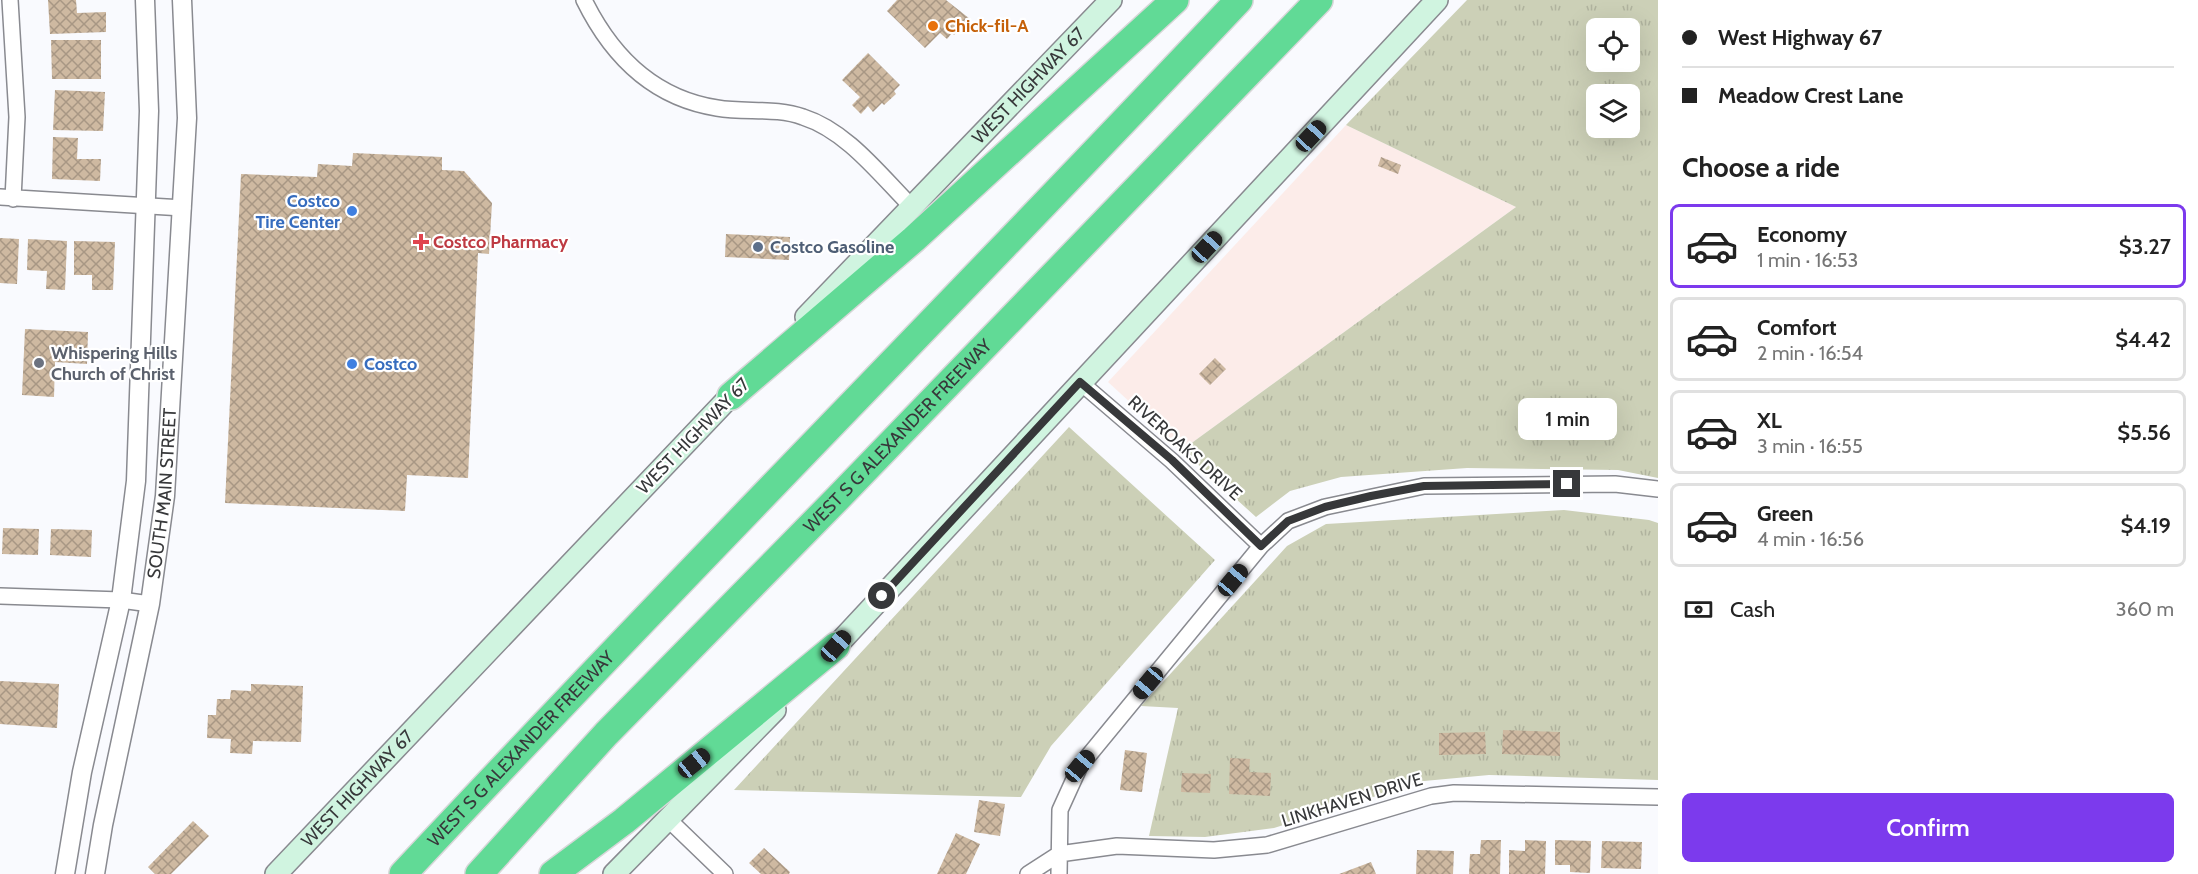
<!DOCTYPE html>
<html lang="en">
<head>
<meta charset="utf-8">
<style>
  :root { --surface:#fff; --page:#f2f2f2; --text:#222; --muted:#767676; --line:#e0e0e0; --accent:#7c3aed }
  body { margin:0; font-family:Cabin,sans-serif; background:var(--page); color:var(--text); height:100vh; display:flex; flex-direction:column; font-size:22px; white-space:nowrap }
  * { box-sizing:border-box; margin:0 }
  p { font-size:20px; color:var(--muted) }
  .icon { flex:none; width:33px; height:33px; fill:none; stroke:currentColor; stroke-width:2; stroke-linecap:round; stroke-linejoin:round }
  .map { position:relative; flex:1; overflow:hidden }
  .sheet { display:flex; flex-direction:column; background:var(--surface); width:540px }
  .sheet>* { flex:none }
  .hud { display:grid; align-content:center; height:132px; padding:0 24px; background:var(--surface) }
  .controls { position:absolute; left:1586px; top:18px; display:grid; gap:12px }
  .controls a { display:grid; place-items:center; width:54px; height:54px; border-radius:9px; background:var(--surface); box-shadow:0 6px 24px #0002; font-size:30px }
  .end { position:absolute; width:27px; height:27px; margin:-14px; border:8px solid #37383a; background:#fff; box-shadow:0 0 0 3px #fff }
  .from { border-radius:50% }
  .bubble { position:absolute; height:42px; border-radius:9px; background:var(--surface); box-shadow:0 6px 24px #0002; font-size:20px; font-weight:600; line-height:42px; text-align:center }
  .car { position:absolute; width:18px; height:36px; margin:-18px -9px; border-radius:8px; box-shadow:0 0 4px 2px #0007; background:linear-gradient(#222 24%,#8ab4d8 0 40%,#222 0 76%,#8ab4d8 0 86%,#222 0) }
  .hud b { display:flex; align-items:center; gap:21px; height:57px; font-size:22px }
  .hud b+b { border-top:2px solid var(--line) }
  .hud i { width:15px; height:15px; background:var(--text) }
  ul { padding:0; list-style:none }
  li { display:flex; align-items:center; gap:18px; height:84px; margin:0 12px 9px; padding:0 12px; border:3px solid var(--line); border-radius:9px }
  li div { flex:1 }
  li b { display:block; font-size:22px }
  li em { font-style:normal; font-weight:600 }
  li.active { border-color:var(--accent) }
  li>.icon { width:54px; height:54px; stroke-width:1.5 }
  h2 { padding:0 24px; font-size:27px; line-height:72px }
  .pay { display:flex; align-items:center; gap:15px; height:66px; padding:0 24px; font-size:22px }
  .pay p { margin-inline-start:auto }
  .primary-button { display:flex; gap:12px; margin-top:auto; padding:12px 24px }
  .primary-button a { flex:1; height:69px; border-radius:9px; background:var(--accent); color:#fff; font-size:24px; font-weight:600; line-height:69px; text-align:center }
  main { display:flex; flex:1; min-height:0 }
  .map>svg:first-child { display:block }
  .commercial { fill:#fcece9 }
  .grass { fill:url(#grass-tufts); fill-rule:evenodd }
  .building { fill:url(#building-cross-hatch) }
  .lines { fill:none; stroke-linecap:round; stroke-linejoin:round }
  .minor-casing { stroke:#898a90; stroke-width:18 }
  .tertiary-casing { stroke:#898a90; stroke-width:21 }
  .secondary-casing { stroke:#898a90; stroke-width:24 }
  .motorway-casing { stroke:#d7d7d8; stroke-width:30 }
  .minor { stroke:#fff; stroke-width:15 }
  .tertiary { stroke:#fff; stroke-width:18 }
  .secondary { stroke:#d0f4e0; stroke-width:21 }
  .motorway { stroke:#61da96; stroke-width:27 }
  .route { stroke:#37383a; stroke-width:8 }
  .food-dot { fill:#e8710a; stroke:#fff; stroke-width:2 }
  .shop-dot { fill:#3f7fe0; stroke:#fff; stroke-width:2 }
  .health-dot { fill:#e0444e; stroke:#fff; stroke-width:2 }
  .service-dot { fill:#5c6f8a; stroke:#fff; stroke-width:2 }
  .worship-dot { fill:#6b7280; stroke:#fff; stroke-width:2 }
  .labels { text-anchor:middle; stroke-width:4.5; stroke-linejoin:round; paint-order:stroke }
  .food-label { font-size:18px; font-weight:bold; fill:#c56008; stroke:#fff; text-anchor:start }
  .street-label { font-size:18px; fill:#37383a; stroke:#fff }
  .shop-label { font-size:18px; font-weight:bold; fill:#366cbe; stroke:#fff; text-anchor:end }
  .health-label { font-size:18px; font-weight:bold; fill:#be3a42; stroke:#fff; text-anchor:start }
  .service-label { font-size:18px; font-weight:bold; fill:#4e5e75; stroke:#fff; text-anchor:start }
  .worship-label { font-size:18px; font-weight:bold; fill:#5b616d; stroke:#fff; text-anchor:start }
</style>
</head>
<body>
<main>
<div class="map">
<svg width="1658" height="874" viewBox="0 0 1658 874">
  <defs>
    <pattern id="grass-tufts" width="24" height="20" patternUnits="userSpaceOnUse" patternTransform="scale(1.5)"><rect width="24" height="20" fill="#ccd0b7"/><path d="M3 7l-1-3M5 7V3M7 7l1-3M15 17l-1-3M17 17v-4M19 17l1-3" fill="none" stroke="#b0b39e"/></pattern>
    <pattern id="building-cross-hatch" width="8" height="8" patternUnits="userSpaceOnUse" patternTransform="scale(1.5)"><rect width="8" height="8" fill="#ceb9a1"/><path d="M0 0l8 8M0 8l8-8" fill="none" stroke="#a89784"/></pattern>
  </defs>
  <rect width="100%" height="100%" fill="#f9fafe"/>
  <!-- commercial -->
  <path class="commercial" d="M 1346,125 L 1516,207 L 1182,450 L 1108,382 Z"/>
  <!-- grass -->
  <path class="grass" d="M 1467,0 L 1658,0 L 1658,478 L 1618,470 L 1467,468 L 1341,477 L 1290,491 L 1256,517 L 1182,450 L 1516,207 L 1346,125 ZM 1596,28 L 1629,28 L 1629,62 L 1596,62 ZM 1596,94 L 1629,94 L 1629,128 L 1596,128 Z
    M 1069,427 L 1215,560 L 1051,746 L 1021,797 L 734,790 Z
    M 1564,510 L 1649,520 L 1658,523 L 1658,780 L 1489,775 L 1424,781 L 1274,828 L 1205,837 L 1149,836 L 1178,708 L 1141,706 L 1287,546 L 1326,524 Z"/>
  <!-- building -->
  <path class="building" d="M 48,0 L 76,0 L 77,13 L 106,12 L 106,32 L 50,34 Z
    M 897,0 L 946,0 L 970,19 L 954,35 L 952,33 L 947,39 L 940,33 L 925,48 L 887,11 Z
    M 51,40 L 101,40 L 101,79 L 52,79 Z
    M 868,53 L 900,85 L 894,91 L 896,94 L 884,105 L 882,103 L 873,112 L 868,106 L 861,114 L 852,105 L 860,97 L 842,80 Z
    M 55,90 L 105,92 L 103,131 L 53,130 Z
    M 53,137 L 78,138 L 77,159 L 101,159 L 100,181 L 52,179 Z
    M 353,153 L 442,157 L 442,170 L 464,171 L 492,203 L 489,254 L 478,253 L 468,478 L 407,475 L 405,511 L 225,503 L 241,174 L 317,177 L 318,164 L 352,166 Z
    M 1381,157 L 1401,165 L 1398,174 L 1378,166 Z
    M 726,234 L 790,237 L 789,260 L 725,257 Z
    M 0,238 L 19,239 L 17,284 L 0,283 Z
    M 28,239 L 67,241 L 65,290 L 46,289 L 47,271 L 27,270 Z
    M 74,241 L 115,242 L 113,290 L 92,290 L 92,275 L 74,275 Z
    M 25,329 L 88,332 L 87,364 L 55,362 L 54,397 L 22,395 Z
    M 1215,358 L 1226,369 L 1210,385 L 1199,374 Z
    M 3,528 L 39,529 L 38,555 L 2,554 Z
    M 51,529 L 92,530 L 91,557 L 50,555 Z
    M 0,681 L 59,684 L 57,728 L 0,724 Z
    M 251,684 L 303,686 L 301,742 L 253,741 L 252,754 L 230,753 L 231,739 L 207,738 L 208,715 L 216,715 L 217,699 L 230,699 L 231,690 L 251,691 Z
    M 1503,730 L 1560,732 L 1560,756 L 1502,754 Z
    M 1485,732 L 1486,754 L 1439,755 L 1439,733 Z
    M 1125,750 L 1147,753 L 1142,792 L 1120,790 Z
    M 1230,758 L 1250,759 L 1249,772 L 1271,773 L 1270,796 L 1229,794 Z
    M 1182,773 L 1211,774 L 1210,793 L 1181,792 Z
    M 979,800 L 1005,804 L 1000,836 L 974,832 Z
    M 193,821 L 209,836 L 171,874 L 155,874 L 148,867 Z
    M 956,833 L 980,844 L 966,874 L 937,874 Z
    M 1481,840 L 1501,840 L 1500,874 L 1469,874 L 1470,854 L 1480,854 Z
    M 1525,840 L 1546,841 L 1545,874 L 1509,874 L 1509,850 L 1525,851 Z
    M 1555,840 L 1591,841 L 1590,873 L 1570,872 L 1570,865 L 1555,865 Z
    M 1602,841 L 1642,842 L 1641,869 L 1601,868 Z
    M 764,848 L 790,872 L 789,874 L 761,874 L 749,863 Z
    M 1417,850 L 1454,851 L 1453,874 L 1416,874 Z
    M 1371,862 L 1376,874 L 1339,874 Z"/>
  <g class="lines">
    <!-- minor casing -->
    <g class="minor-casing">
      <path id="minor" d="M 10,0 L 17,117 L 13,199
        M 584,0 C 611,55 653,98 717,108 C 745,113 776,107 803,117 C 847,131 880,175 912,207
        M 0,197 L 183,208
        M 1080,382 L 1172,461 L 1261,546
        M 0,596 L 121,600 L 150,604
        M 669,820 L 725,874
        M 1028,874 L 1059,854 L 1117,846 L 1214,850 L 1267,845 L 1431,796 L 1454,793 L 1658,797
        M 1059,874 L 1060,810 L 1080,766 L 1261,546 L 1288,521 L 1325,507 L 1424,486 L 1615,484 L 1658,489"/>
    </g>
    <!-- tertiary casing -->
    <g class="tertiary-casing">
      <g id="tertiary">
        <path d="M 65,874 L 82,772 L 121,600 L 136,481 L 149,111 L 145,0"/>
        <path id="s1" d="M 95,874 L 103,825 L 150,604 L 165,496 L 187,118 L 182,0"/>
      </g>
    </g>
    <!-- secondary casing -->
    <g class="secondary-casing">
      <g id="secondary">
        <path id="s2" d="M 806,317 L 1111,0"/>
        <path d="M 826,657 L 1437,0"/>
        <path id="s3" d="M 276,874 L 741,385"/>
        <path d="M 614,874 L 775,710"/>
      </g>
    </g>
    <!-- motorway casing -->
    <g class="motorway-casing">
      <g id="motorway">
        <path d="M 731,396 L 914,239 L 1175,0"/>
        <path id="s4" d="M 403,874 C 678,579 962,294 1239,0"/>
        <path id="s5" d="M 479,874 L 606,734 L 838,498 L 1319,0"/>
        <path d="M 553,874 L 624,821 L 836,646"/>
      </g>
    </g>
    <!-- minor -->
    <use href="#minor" class="minor"/>
    <!-- tertiary -->
    <use href="#tertiary" class="tertiary"/>
    <!-- secondary -->
    <use href="#secondary" class="secondary"/>
    <!-- motorway -->
    <use href="#motorway" class="motorway"/>
  </g>
  <g class="lines">
    <!-- route -->
    <path class="route" d="M 882,596 L 1080,382 L 1172,460 L 1261,546 L 1288,521 L 1325,507 L 1371,496 L 1424,486 L 1567,484"/>
  </g>
  <!-- markers -->
  <circle class="food-dot" cx="933" cy="26" r="6"/>
  <g class="shop-dot">
    <circle cx="352" cy="211" r="6"/>
    <circle cx="352" cy="364" r="6"/>
  </g>
  <path class="health-dot" d="M418 233h6v6h6v6h-6v6h-6v-6h-6v-6h6z"/>
  <circle class="service-dot" cx="758" cy="247" r="6"/>
  <circle class="worship-dot" cx="39" cy="363" r="6"/>
  <g class="labels">
    <!-- food labels -->
    <g class="food-label">
      <text x="945" y="32">Chick-fil-A</text>
    </g>
    <!-- street labels -->
    <g class="street-label">
      <text dy="6" stroke="none"><textPath href="#s2" startOffset="321">WEST HIGHWAY 67</textPath></text>
      <text transform="translate(693 436) rotate(-46)" y="6">WEST HIGHWAY 67</text>
      <text dy="6" stroke="none"><textPath href="#s5" startOffset="606">WEST S G ALEXANDER FREEWAY</textPath></text>
      <text transform="translate(1185 448) rotate(42)" y="6">RIVEROAKS DRIVE</text>
      <text dy="6" stroke="none"><textPath href="#s1" startOffset="387">SOUTH MAIN STREET</textPath></text>
      <text dy="6" stroke="none"><textPath href="#s4" startOffset="172">WEST S G ALEXANDER FREEWAY</textPath></text>
      <text dy="6" stroke="none"><textPath href="#s3" startOffset="118">WEST HIGHWAY 67</textPath></text>
      <text transform="translate(1352 800) rotate(-17)" y="6">LINKHAVEN DRIVE</text>
    </g>
    <!-- shop labels -->
    <g class="shop-label">
      <text x="340" y="207">Costco<tspan x="340" dy="21">Tire Center</tspan></text>
      <text x="364" y="370" text-anchor="start">Costco</text>
    </g>
    <!-- health labels -->
    <g class="health-label">
      <text x="433" y="248">Costco Pharmacy</text>
    </g>
    <!-- service labels -->
    <g class="service-label">
      <text x="770" y="253">Costco Gasoline</text>
    </g>
    <!-- worship labels -->
    <g class="worship-label">
      <text x="51" y="359">Whispering Hills<tspan x="51" dy="21">Church of Christ</tspan></text>
    </g>
  </g>
</svg>
<div class="controls">
<a><svg class="icon" aria-label="locate" viewBox="0 0 24 24"><circle cx="12" cy="12" r="6"/><path d="M12 2v4M12 18v4M2 12h4M18 12h4"/></svg></a>
<a><svg class="icon" aria-label="layers" viewBox="0 0 24 24"><path d="M12 4l9 5-9 5-9-5zM3 14l9 5 9-5"/></svg></a>
</div>
<i class="end from" style="left:882px;top:596px"></i>
<i class="end" style="left:1567px;top:484px"></i>
<div class="bubble" style="left:1518px;top:398px;width:99px">1 min</div>
<i class="car" style="left:1311px;top:136px;rotate:43deg"></i>
<i class="car" style="left:1207px;top:247px;rotate:43deg"></i>
<i class="car" style="left:1233px;top:580px;rotate:40deg"></i>
<i class="car" style="left:836px;top:646px;rotate:42deg"></i>
<i class="car" style="left:1148px;top:683px;rotate:220deg"></i>
<i class="car" style="left:694px;top:763px;rotate:51deg"></i>
<i class="car" style="left:1080px;top:766px;rotate:40deg"></i>
</div>
<section class="sheet">
<div class="hud">
<b><i class="from"></i>West Highway 67</b>
<b><i></i>Meadow Crest Lane</b>
</div>
<h2>Choose a ride</h2>
<ul>
<li class="active"><svg class="icon" aria-label="car" viewBox="0 0 24 24"><path d="M5 17H2v-5l4-1 3-4h7l3 4 3 1v5h-3M9 17h6M6 11h13"/><circle cx="7" cy="17" r="2"/><circle cx="17" cy="17" r="2"/></svg><div><b>Economy</b><p>1 min · 16:53</p></div><em>$3.27</em></li>
<li><svg class="icon" aria-label="car" viewBox="0 0 24 24"><path d="M5 17H2v-5l4-1 3-4h7l3 4 3 1v5h-3M9 17h6M6 11h13"/><circle cx="7" cy="17" r="2"/><circle cx="17" cy="17" r="2"/></svg><div><b>Comfort</b><p>2 min · 16:54</p></div><em>$4.42</em></li>
<li><svg class="icon" aria-label="car" viewBox="0 0 24 24"><path d="M5 17H2v-5l4-1 3-4h7l3 4 3 1v5h-3M9 17h6M6 11h13"/><circle cx="7" cy="17" r="2"/><circle cx="17" cy="17" r="2"/></svg><div><b>XL</b><p>3 min · 16:55</p></div><em>$5.56</em></li>
<li><svg class="icon" aria-label="car" viewBox="0 0 24 24"><path d="M5 17H2v-5l4-1 3-4h7l3 4 3 1v5h-3M9 17h6M6 11h13"/><circle cx="7" cy="17" r="2"/><circle cx="17" cy="17" r="2"/></svg><div><b>Green</b><p>4 min · 16:56</p></div><em>$4.19</em></li>
</ul>
<div class="pay"><svg class="icon" aria-label="cash" viewBox="0 0 24 24"><path d="M3 7h18v10H3z"/><circle cx="12" cy="12" r="2"/></svg>Cash<p>360 m</p></div>
<div class="primary-button"><a>Confirm</a></div>
</section>
</main>
</body>
</html>
